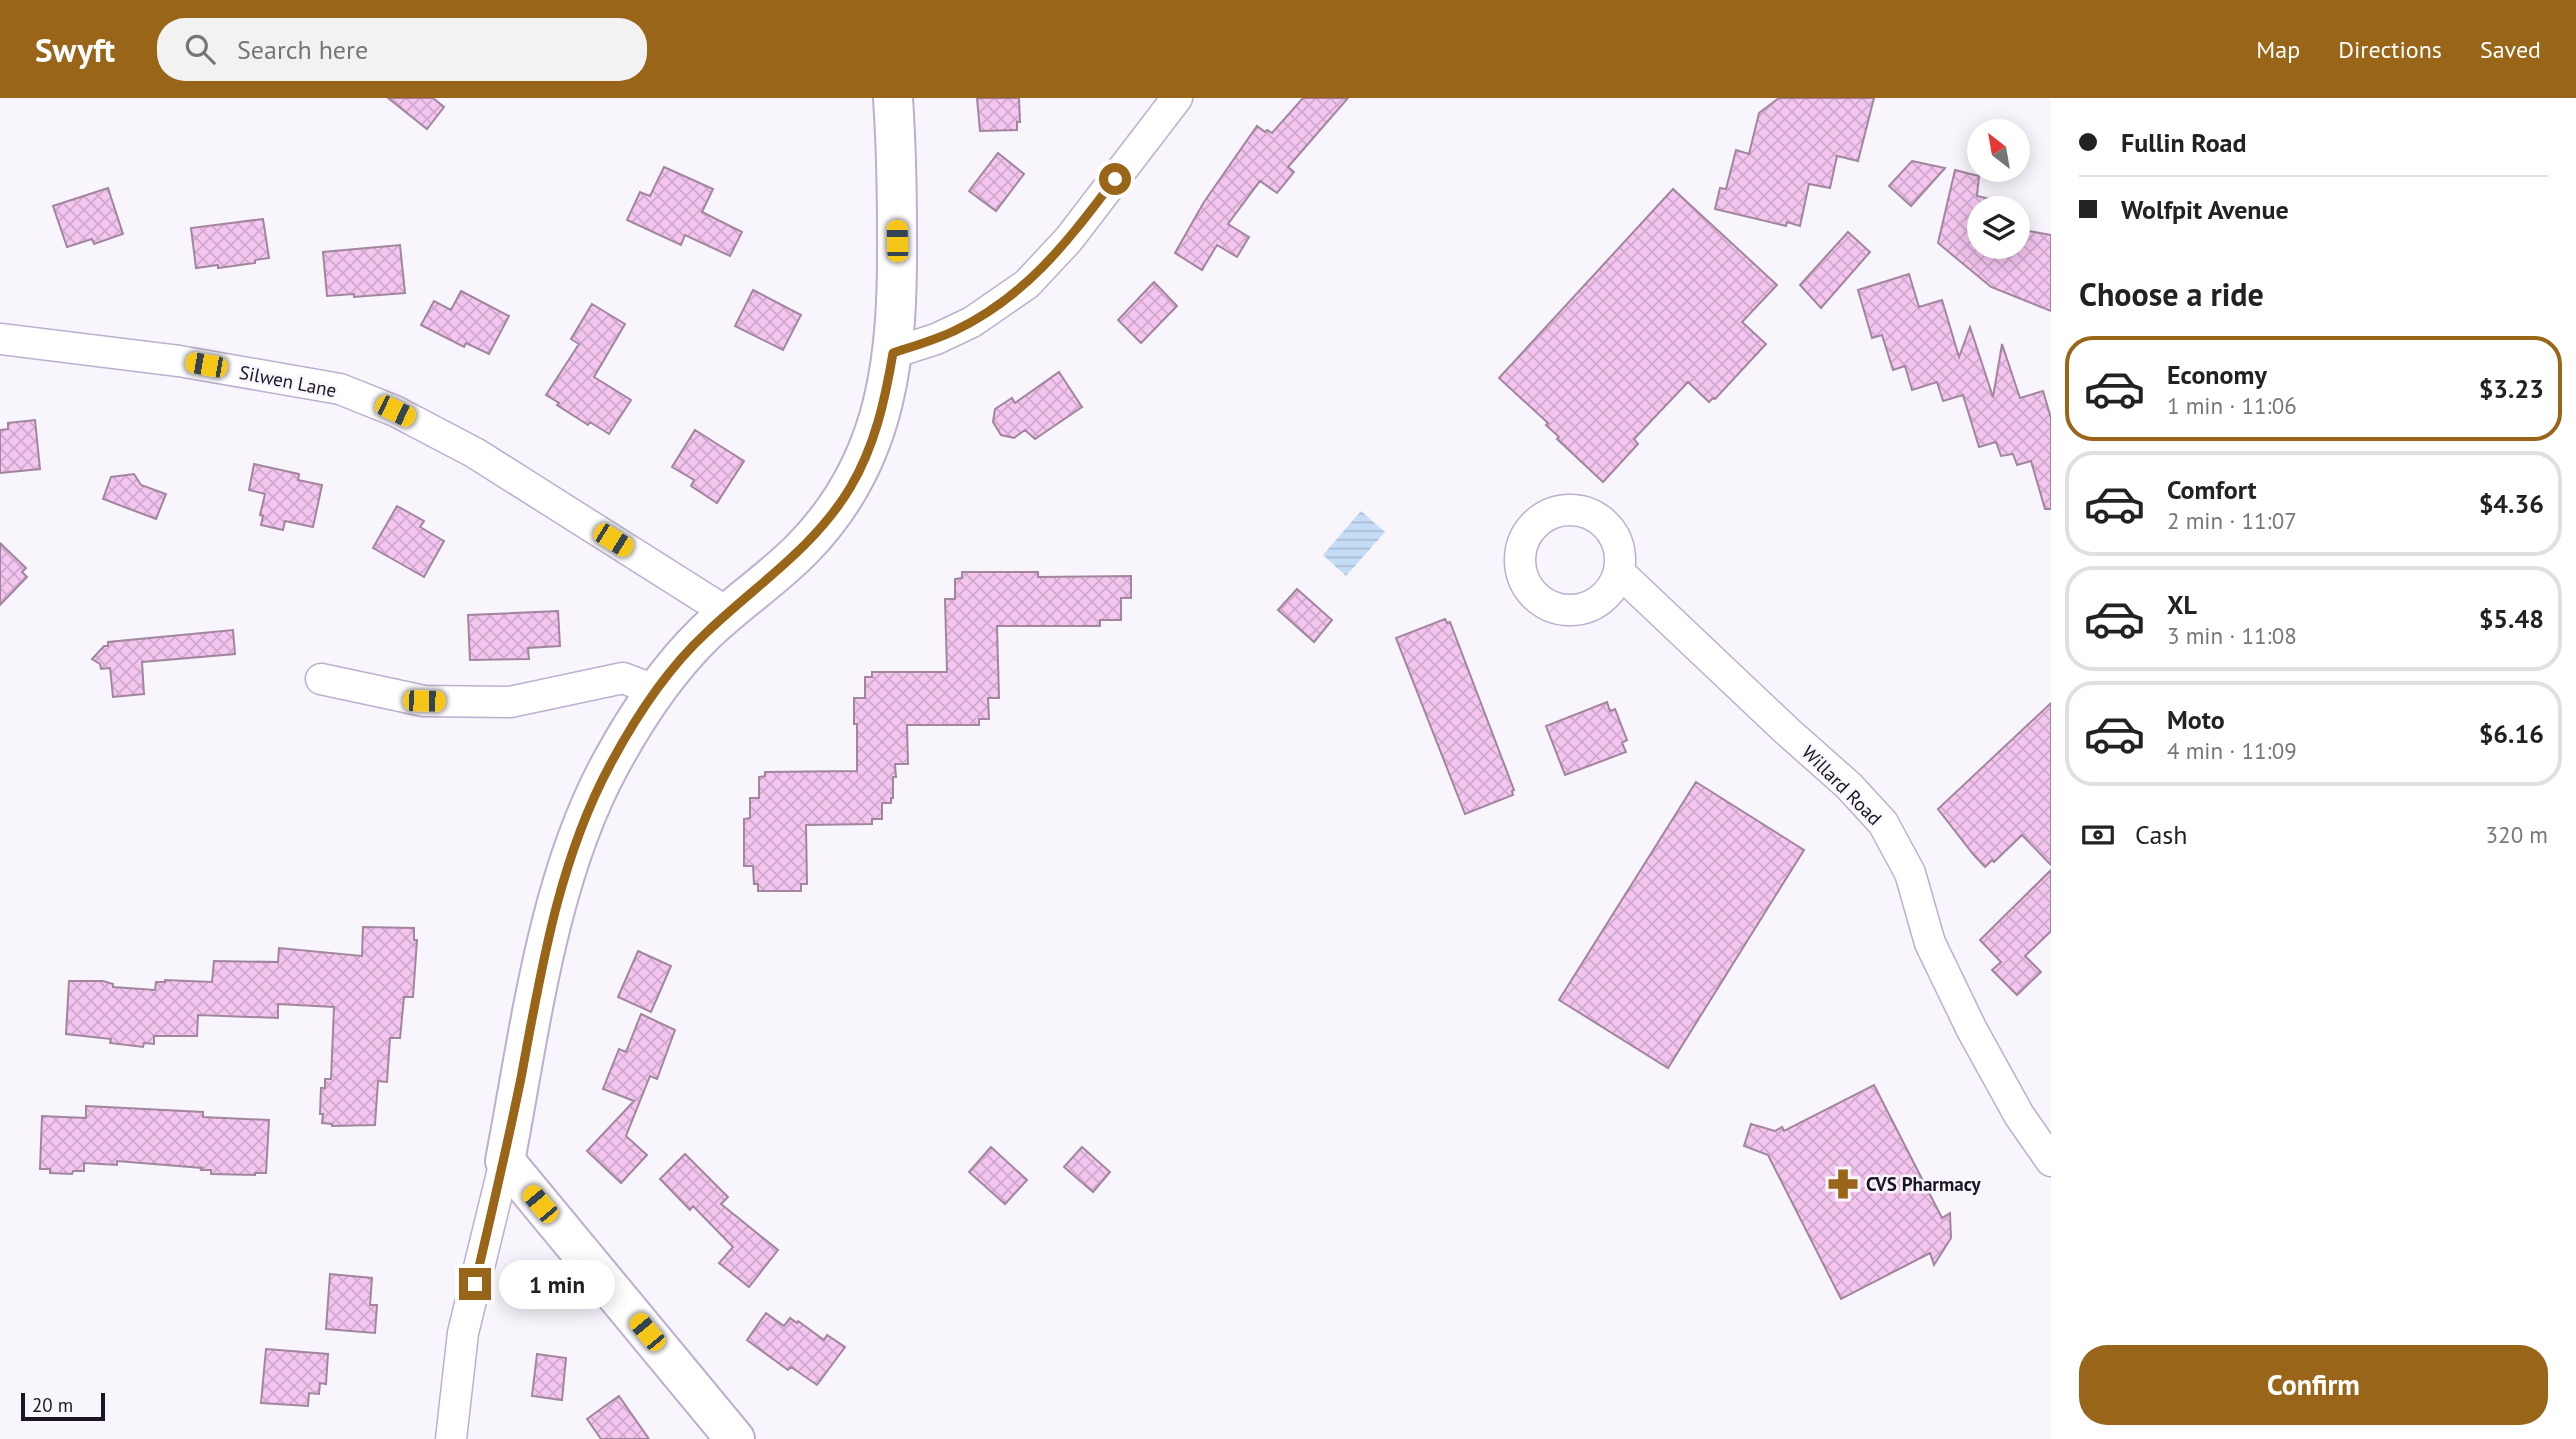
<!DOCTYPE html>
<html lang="en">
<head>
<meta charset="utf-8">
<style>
  :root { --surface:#fff; --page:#f2f2f2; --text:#222; --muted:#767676; --line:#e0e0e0; --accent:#986519 }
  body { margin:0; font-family:"PT Sans",sans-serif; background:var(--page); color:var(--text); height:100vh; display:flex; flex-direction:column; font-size:26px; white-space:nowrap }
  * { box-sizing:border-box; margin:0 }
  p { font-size:23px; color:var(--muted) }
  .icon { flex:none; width:38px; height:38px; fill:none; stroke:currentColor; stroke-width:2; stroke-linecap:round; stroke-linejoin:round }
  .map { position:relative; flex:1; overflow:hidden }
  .details { display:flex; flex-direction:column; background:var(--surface); width:525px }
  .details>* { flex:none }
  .top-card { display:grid; align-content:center; height:154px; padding:0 28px; background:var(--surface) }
  .needle { width:46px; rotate:329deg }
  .controls { position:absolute; left:1967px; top:21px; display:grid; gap:14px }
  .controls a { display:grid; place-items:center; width:63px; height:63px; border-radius:50%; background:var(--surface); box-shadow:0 4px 18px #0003; font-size:35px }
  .scale { position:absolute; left:21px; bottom:18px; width:84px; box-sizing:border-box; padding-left:7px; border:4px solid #1b1622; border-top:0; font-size:19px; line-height:24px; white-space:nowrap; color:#1b1622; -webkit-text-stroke:5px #f8f5fc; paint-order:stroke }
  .end { position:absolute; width:32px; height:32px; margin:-16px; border:9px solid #986519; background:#fff; box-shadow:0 0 0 4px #fff }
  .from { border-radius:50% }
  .bubble { position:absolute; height:49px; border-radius:24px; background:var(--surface); box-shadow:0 4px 18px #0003; font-size:23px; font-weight:700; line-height:49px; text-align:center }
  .car { position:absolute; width:21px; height:42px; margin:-21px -10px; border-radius:9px; box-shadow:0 0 5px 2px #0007; background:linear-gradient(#f5c518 24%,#345 0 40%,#f5c518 0 76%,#345 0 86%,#f5c518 0) }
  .top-card b { display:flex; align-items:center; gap:24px; height:66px; font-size:26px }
  .top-card b+b { border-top:2px solid var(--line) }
  .top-card i { width:18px; height:18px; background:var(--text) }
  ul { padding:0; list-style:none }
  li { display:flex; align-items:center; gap:21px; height:105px; margin:0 14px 10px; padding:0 14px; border:4px solid var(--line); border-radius:28px }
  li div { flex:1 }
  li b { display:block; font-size:26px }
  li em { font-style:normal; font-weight:700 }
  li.on { border-color:var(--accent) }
  li>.icon { width:63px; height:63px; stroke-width:1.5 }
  h2 { padding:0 28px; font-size:32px; line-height:84px }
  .pay { display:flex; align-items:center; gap:18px; height:77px; padding:0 28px; font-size:26px }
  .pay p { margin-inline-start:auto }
  .cta { display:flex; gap:14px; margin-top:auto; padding:14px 28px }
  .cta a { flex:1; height:80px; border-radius:28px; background:var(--accent); color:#fff; font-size:28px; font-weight:700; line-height:80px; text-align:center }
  header { display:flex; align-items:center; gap:42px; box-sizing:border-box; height:98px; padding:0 35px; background:var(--accent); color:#fff }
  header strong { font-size:33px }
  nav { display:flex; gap:38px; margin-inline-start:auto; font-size:24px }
  .search { width:490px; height:63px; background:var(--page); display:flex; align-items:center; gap:18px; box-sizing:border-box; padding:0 24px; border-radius:28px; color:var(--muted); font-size:26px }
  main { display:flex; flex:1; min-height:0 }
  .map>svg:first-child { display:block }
  .water { fill:url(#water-rules) }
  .building { fill:url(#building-cross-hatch); stroke:#a1869e; stroke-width:2 }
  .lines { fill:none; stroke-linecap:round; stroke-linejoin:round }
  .minor-casing { stroke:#bcafd0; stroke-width:33 }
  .tertiary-casing { stroke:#bcafd0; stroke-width:42 }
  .minor { stroke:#fff; stroke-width:30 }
  .tertiary { stroke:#fff; stroke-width:38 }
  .route { stroke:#986519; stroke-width:9 }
  .labels { text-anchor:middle; stroke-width:5; stroke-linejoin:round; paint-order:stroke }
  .street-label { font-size:19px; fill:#1b1622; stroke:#f8f5fc }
  .poi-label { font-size:19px; font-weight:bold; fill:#1b1622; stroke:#f8f5fc; text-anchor:start }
</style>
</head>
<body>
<header>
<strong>Swyft</strong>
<div class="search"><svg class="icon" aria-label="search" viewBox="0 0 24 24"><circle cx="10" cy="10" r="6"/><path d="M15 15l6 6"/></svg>Search here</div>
<nav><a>Map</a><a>Directions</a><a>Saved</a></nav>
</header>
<main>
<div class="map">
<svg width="2051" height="1341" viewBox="0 0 2051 1341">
  <defs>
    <pattern id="water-rules" width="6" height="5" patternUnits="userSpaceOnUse" patternTransform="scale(1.75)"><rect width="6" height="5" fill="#c5dcf7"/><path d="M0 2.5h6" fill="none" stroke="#a9bcd3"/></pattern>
    <pattern id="building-cross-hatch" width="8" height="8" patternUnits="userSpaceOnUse" patternTransform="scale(1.75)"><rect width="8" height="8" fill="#f3c5ef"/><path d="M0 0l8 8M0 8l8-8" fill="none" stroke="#d0a8cd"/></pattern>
  </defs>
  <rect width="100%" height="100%" fill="#f8f5fc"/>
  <!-- water -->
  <path class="water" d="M 1361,413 L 1385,434 L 1346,478 L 1323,457 Z"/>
  <!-- building -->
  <path class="building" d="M 388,0 L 433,0 L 444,9 L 427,31 Z
    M 977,0 L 1019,0 L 1020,24 L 1017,24 L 1017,32 L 980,33 Z
    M 1303,0 L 1348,0 L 1288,69 L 1294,74 L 1277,95 L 1260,83 L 1228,126 L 1249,139 L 1237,159 L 1217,147 L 1202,172 L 1175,155 L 1204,104 L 1257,28 L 1265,34 L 1267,32 L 1272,35 Z
    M 1779,0 L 1874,0 L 1858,63 L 1837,58 L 1830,90 L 1809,86 L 1800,128 L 1787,124 L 1786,128 L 1715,111 L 1720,90 L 1726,91 L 1736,52 L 1749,56 L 1759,15 Z
    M 998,55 L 1024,76 L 996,113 L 969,93 Z
    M 1912,63 L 1945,70 L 1911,108 L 1889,88 Z
    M 664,69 L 713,91 L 702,114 L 742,134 L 730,158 L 685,137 L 681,147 L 627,122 L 640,94 L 650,98 Z
    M 1955,72 L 1979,78 L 1977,98 L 2007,105 L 2006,110 L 1979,110 L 1979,149 L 2018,149 L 2018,131 L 2051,137 L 2051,213 L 1991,189 L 1938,145 Z
    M 108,90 L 123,136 L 94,146 L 92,141 L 67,149 L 53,108 Z
    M 1673,91 L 1777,187 L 1742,224 L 1766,246 L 1715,301 L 1713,300 L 1709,304 L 1688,284 L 1634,341 L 1638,346 L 1603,384 L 1557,341 L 1559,339 L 1546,327 L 1548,325 L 1499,280 Z
    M 263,121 L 269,160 L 255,162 L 255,165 L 218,170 L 218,167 L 196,170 L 191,130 Z
    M 1848,134 L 1870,154 L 1821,210 L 1800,187 Z
    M 400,147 L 405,195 L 354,199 L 354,196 L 327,198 L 323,154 Z
    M 1909,176 L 1919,209 L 1942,202 L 1959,259 L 1970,229 L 1993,299 L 2002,246 L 2020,300 L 2043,293 L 2051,320 L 2051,411 L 2045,411 L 2031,363 L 2017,367 L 2013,356 L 2001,358 L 1996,344 L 1979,349 L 1963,297 L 1943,303 L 1937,284 L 1912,292 L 1905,268 L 1893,272 L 1882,237 L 1872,240 L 1858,192 Z
    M 1154,184 L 1177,208 L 1141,245 L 1118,222 Z
    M 753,192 L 801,217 L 783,252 L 735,228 Z
    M 461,193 L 509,218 L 489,256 L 466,245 L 464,249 L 421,227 L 434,203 L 451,212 Z
    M 592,206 L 625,226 L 594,279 L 631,302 L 609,336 L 590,324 L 588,327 L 557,307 L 559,305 L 546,297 L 579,246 L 571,241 Z
    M 1059,274 L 1082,309 L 1035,341 L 1025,332 L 1014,340 L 1001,337 L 993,324 L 995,311 L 1012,300 L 1015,305 Z
    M 35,322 L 40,371 L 0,375 L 0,332 L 8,331 L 8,325 Z
    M 695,332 L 744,363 L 717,405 L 691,388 L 694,382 L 672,369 Z
    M 254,366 L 299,376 L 298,382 L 322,387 L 313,429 L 285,423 L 283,432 L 261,427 L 263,418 L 260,417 L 265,396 L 249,392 Z
    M 134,376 L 141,387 L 166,396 L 156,421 L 103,401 L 111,379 Z
    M 397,408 L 424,423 L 420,429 L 444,443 L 424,479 L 373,450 Z
    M 0,445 L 26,470 L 22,474 L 27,479 L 0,507 Z
    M 962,474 L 1038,474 L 1038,479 L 1131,478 L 1131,500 L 1121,500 L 1121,522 L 1100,522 L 1100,528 L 997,528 L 999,600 L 988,600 L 989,621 L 979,621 L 979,627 L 907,627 L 908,666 L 895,666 L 896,679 L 893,679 L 893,700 L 891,700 L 891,705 L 882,705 L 882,721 L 872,721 L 872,726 L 806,727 L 807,786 L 801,786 L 801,793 L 758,793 L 758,786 L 754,786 L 753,768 L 744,768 L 744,721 L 750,720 L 750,700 L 759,700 L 759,679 L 765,678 L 765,674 L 857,673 L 857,626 L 854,626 L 854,600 L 865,600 L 865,579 L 872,579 L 872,574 L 947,574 L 945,501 L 955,501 L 955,481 L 962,480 Z
    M 1297,491 L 1332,522 L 1314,544 L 1278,512 Z
    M 558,513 L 560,548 L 528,550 L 529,561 L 470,562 L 468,517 Z
    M 1445,521 L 1447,525 L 1450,524 L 1514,692 L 1512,693 L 1513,697 L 1465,716 L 1396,540 Z
    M 233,532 L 235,556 L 142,564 L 144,596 L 113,599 L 110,570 L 101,571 L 100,566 L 92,561 L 104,548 L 108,548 L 108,544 Z
    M 1607,604 L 1610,613 L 1615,611 L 1627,642 L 1622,645 L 1626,654 L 1565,677 L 1546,628 Z
    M 2051,605 L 2051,767 L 2022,737 L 1994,764 L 1992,762 L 1985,769 L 1973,756 L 1938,711 Z
    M 1696,684 L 1804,752 L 1668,970 L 1559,902 Z
    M 2051,772 L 2051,833 L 2025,858 L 2041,874 L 2017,897 L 1992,872 L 2001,864 L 1980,842 Z
    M 363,829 L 414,830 L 414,842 L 417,842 L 413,899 L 404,899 L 400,940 L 390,940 L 387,984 L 378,983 L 375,1027 L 332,1028 L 332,1026 L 322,1025 L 323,1016 L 320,1016 L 321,990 L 325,990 L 325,981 L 331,981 L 334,909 L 278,906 L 278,920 L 198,917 L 197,938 L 154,938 L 154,946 L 144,945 L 143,949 L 110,945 L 111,941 L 66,936 L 69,883 L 103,883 L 113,886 L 113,889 L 155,892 L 156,884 L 165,884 L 165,882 L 212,884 L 214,863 L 278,864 L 279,850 L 362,858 Z
    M 638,853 L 671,868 L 651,914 L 618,899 Z
    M 641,916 L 675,932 L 657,981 L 650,978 L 626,1038 L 647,1057 L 621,1085 L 587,1053 L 634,1003 L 603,991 L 619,951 L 626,954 Z
    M 1874,987 L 1942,1120 L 1950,1115 L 1951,1140 L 1934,1167 L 1930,1155 L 1841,1201 L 1768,1057 L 1744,1048 L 1751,1026 L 1775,1033 L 1782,1029 L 1784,1033 Z
    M 86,1008 L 203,1014 L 203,1019 L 269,1022 L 266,1075 L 255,1075 L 255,1077 L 211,1076 L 211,1072 L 201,1072 L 202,1070 L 117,1063 L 117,1067 L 84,1065 L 84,1073 L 73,1073 L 72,1076 L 50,1075 L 50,1071 L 40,1071 L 42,1018 L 86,1020 Z
    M 991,1049 L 1027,1082 L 1005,1106 L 969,1074 Z
    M 1082,1049 L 1110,1074 L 1093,1094 L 1064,1069 Z
    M 685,1056 L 728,1099 L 721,1106 L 778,1152 L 749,1189 L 719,1165 L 733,1149 L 693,1108 L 690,1112 L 660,1081 Z
    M 330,1176 L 372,1180 L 370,1207 L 377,1207 L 375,1235 L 326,1231 Z
    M 766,1215 L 784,1228 L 790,1220 L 797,1225 L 798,1223 L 824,1242 L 827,1237 L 845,1249 L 817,1287 L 791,1269 L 788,1272 L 747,1242 Z
    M 266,1251 L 328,1256 L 326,1286 L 320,1285 L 319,1296 L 309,1295 L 308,1308 L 261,1305 Z
    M 537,1256 L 566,1260 L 562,1302 L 532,1298 Z
    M 619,1298 L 649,1341 L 601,1341 L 587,1321 Z"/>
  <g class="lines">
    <!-- minor casing -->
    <g class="minor-casing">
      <path id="minor" d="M 0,241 L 179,263 L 340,291 L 395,313 L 475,355 L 728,515
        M 893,255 L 936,241 L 972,224 L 1027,186 L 1069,141 L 1177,0
        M1520 462a50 50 0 1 1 100 0a50 50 0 1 1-100 0Z
        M 1619,474 L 1787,633 L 1849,688 L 1883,725 L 1910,775 L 1930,845 L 1972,932 L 2019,1017 L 2051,1063
        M 321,581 L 424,603 L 510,604 L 623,580 L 657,593
        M 451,1341 L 463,1235 L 505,1063"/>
    </g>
    <!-- tertiary casing -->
    <g class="tertiary-casing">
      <path id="tertiary" d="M 735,1341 L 505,1063 C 530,933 547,782 611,665 C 636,619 667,572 705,535 C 736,505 773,481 803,450 C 890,361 898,254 897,136 C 897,91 896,45 893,0"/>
    </g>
    <!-- minor -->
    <use href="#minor" class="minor"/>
    <!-- tertiary -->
    <use href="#tertiary" class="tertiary"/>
  </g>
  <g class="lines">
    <!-- route -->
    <path class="route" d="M 475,1186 C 491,1117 507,1049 521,980 C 541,873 558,764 610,667 C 635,620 667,571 706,535 C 756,487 814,450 850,390 C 875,348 885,302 893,255 C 914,248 935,242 954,233 C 1027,198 1067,144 1115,81"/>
  </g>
  <!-- icons -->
  <defs>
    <g id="pharmacy-bare" transform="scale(2.415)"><path d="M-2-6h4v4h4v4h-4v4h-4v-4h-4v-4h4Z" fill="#986519" stroke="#f8f5fc" stroke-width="2.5" paint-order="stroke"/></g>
  </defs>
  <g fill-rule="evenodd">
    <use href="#pharmacy-bare" x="1843" y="1086"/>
  </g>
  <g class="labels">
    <!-- street labels -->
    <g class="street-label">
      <text transform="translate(288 283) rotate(11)" y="7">Silwen Lane</text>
      <text transform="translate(1842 687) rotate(45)" y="7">Willard Road</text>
    </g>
    <!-- poi labels -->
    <g class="poi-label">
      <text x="1866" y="1093">CVS Pharmacy</text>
    </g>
  </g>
</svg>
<div class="controls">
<a><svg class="needle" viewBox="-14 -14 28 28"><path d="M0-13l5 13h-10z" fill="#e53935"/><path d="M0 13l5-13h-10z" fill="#767676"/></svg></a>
<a><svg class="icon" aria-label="layers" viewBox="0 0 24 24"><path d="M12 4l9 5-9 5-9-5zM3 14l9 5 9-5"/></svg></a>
</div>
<div class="scale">20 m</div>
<i class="end from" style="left:1115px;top:81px"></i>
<i class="end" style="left:475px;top:1186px"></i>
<div class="bubble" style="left:499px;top:1162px;width:116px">1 min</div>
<i class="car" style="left:897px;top:143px;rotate:359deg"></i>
<i class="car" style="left:206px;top:267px;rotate:280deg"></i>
<i class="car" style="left:395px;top:313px;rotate:116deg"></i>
<i class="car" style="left:613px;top:442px;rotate:122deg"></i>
<i class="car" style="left:424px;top:603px;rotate:91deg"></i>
<i class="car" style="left:540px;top:1106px;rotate:320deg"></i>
<i class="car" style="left:647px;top:1234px;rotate:320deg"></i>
</div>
<section class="details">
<div class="top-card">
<b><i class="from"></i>Fullin Road</b>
<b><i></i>Wolfpit Avenue</b>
</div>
<h2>Choose a ride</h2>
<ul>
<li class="on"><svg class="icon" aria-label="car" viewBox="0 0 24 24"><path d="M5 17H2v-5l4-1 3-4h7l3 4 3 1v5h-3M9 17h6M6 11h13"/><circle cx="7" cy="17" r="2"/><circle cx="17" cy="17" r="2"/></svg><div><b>Economy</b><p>1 min · 11:06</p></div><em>$3.23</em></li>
<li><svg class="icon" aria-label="car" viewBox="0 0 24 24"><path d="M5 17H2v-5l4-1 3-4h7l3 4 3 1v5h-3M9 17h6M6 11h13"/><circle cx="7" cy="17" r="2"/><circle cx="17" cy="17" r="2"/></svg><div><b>Comfort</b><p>2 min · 11:07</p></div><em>$4.36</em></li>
<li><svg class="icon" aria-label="car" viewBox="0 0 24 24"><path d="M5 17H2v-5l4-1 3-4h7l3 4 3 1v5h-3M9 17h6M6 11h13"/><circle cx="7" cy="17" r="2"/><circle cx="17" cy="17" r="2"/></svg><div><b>XL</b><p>3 min · 11:08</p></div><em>$5.48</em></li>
<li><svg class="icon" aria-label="car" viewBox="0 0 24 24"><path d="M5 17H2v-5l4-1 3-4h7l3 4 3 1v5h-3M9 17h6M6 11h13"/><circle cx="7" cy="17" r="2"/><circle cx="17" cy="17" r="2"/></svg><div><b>Moto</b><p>4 min · 11:09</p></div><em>$6.16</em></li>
</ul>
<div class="pay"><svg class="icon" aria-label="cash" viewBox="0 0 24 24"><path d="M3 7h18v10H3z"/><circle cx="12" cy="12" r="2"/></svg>Cash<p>320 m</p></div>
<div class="cta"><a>Confirm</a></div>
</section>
</main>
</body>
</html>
